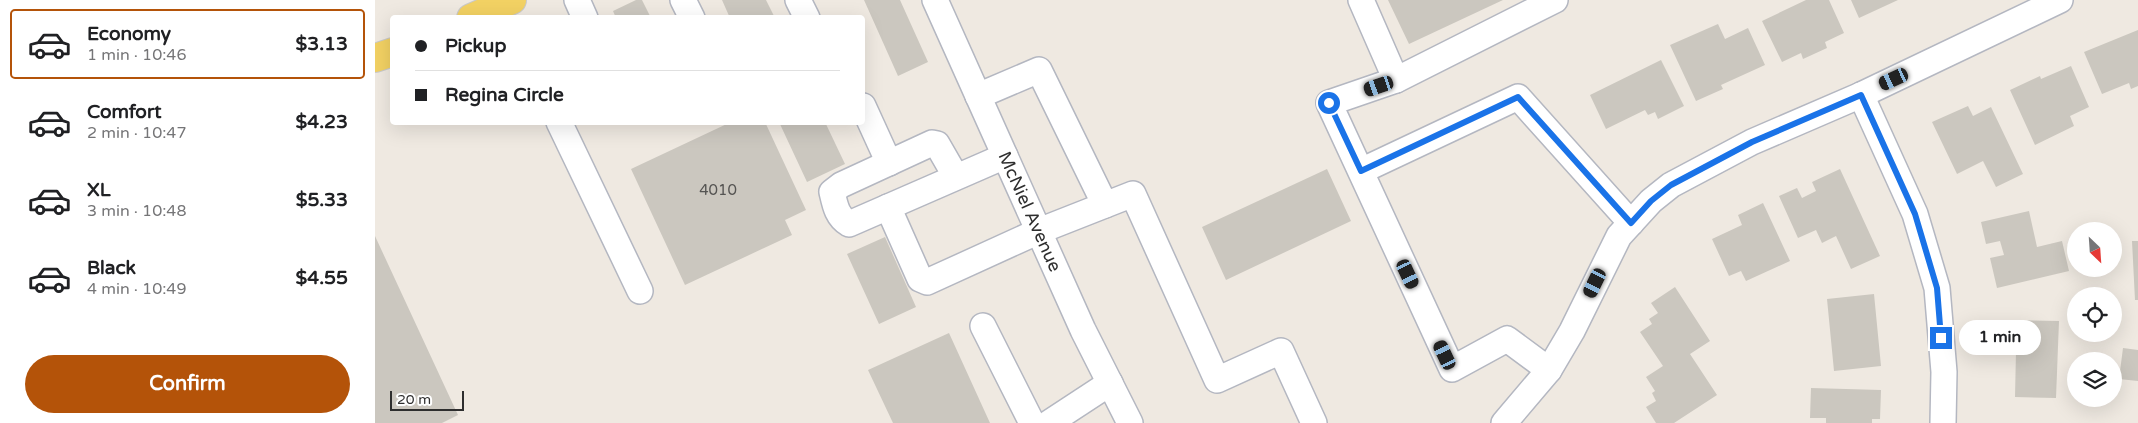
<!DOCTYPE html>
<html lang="en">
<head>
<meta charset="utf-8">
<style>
  :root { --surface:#fff; --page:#f2f2f2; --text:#202124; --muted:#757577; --line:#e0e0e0; --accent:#b45309 }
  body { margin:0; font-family:"Varela Round",sans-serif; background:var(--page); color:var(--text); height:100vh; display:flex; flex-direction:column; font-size:19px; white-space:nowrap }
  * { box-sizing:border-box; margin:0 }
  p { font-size:16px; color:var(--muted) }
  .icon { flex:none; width:28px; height:28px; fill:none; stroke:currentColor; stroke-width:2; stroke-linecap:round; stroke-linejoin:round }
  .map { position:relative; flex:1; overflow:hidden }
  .panel { display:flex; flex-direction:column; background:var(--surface); width:375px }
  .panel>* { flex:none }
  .banner { position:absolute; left:15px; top:15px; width:475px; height:110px; border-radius:5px; box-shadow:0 5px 20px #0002; display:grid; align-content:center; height:110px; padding:0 25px; background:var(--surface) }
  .needle { width:32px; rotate:155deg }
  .buttons { position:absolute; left:1692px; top:222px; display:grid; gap:10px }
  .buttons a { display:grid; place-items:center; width:55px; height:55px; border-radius:50%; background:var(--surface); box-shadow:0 5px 20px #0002; font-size:25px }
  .scale { position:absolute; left:15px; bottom:12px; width:74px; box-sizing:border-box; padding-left:5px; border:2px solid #2e2e2e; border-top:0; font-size:14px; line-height:18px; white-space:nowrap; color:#2e2e2e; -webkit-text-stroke:4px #fff; paint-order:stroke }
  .end { position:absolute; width:22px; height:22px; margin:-11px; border:6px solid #1a73e8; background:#fff; box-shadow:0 0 0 2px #fff }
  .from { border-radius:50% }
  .bubble { position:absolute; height:35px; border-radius:18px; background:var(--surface); box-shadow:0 5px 20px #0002; font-size:16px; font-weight:700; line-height:35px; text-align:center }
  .car { position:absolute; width:15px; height:30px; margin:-15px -8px; border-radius:6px; box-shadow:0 0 4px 1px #0007; background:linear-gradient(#222 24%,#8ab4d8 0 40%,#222 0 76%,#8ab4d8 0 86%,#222 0) }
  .banner b { display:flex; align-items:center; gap:18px; height:48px; font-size:19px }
  .banner b+b { border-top:1px solid var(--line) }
  .banner i { width:12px; height:12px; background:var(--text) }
  ul { padding:9px 0 0; list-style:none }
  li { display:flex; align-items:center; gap:15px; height:70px; margin:0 10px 8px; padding:0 15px; border:2px solid transparent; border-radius:5px }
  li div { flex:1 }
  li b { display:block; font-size:19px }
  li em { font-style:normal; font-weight:700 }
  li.on { border-color:var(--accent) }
  li>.icon { width:45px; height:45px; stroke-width:1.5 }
  .primary-button { display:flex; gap:10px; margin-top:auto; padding:10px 25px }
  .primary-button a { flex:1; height:58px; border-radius:30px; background:var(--accent); color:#fff; font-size:20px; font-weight:700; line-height:58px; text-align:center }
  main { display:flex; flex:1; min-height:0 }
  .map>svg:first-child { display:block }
  .building { fill:#cbc7bf }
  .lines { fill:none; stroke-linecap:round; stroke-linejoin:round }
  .minor-casing { stroke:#b4b7c1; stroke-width:28 }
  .major-casing { stroke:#c9c9c9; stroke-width:30 }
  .minor { stroke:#fff; stroke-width:25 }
  .major { stroke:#f2d163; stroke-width:28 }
  .route { stroke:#1a73e8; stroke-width:6 }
  .labels { text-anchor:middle; stroke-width:4; stroke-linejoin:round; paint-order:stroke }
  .number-label { font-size:15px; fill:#555452 }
  .street-label { font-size:18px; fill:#2e2e2e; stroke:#fff }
</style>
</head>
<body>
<main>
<section class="panel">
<ul>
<li class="on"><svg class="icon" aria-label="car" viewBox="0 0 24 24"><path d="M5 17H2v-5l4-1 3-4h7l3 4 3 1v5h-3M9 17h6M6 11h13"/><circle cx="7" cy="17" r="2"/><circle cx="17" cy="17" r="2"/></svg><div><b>Economy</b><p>1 min · 10:46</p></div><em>$3.13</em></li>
<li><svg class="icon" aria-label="car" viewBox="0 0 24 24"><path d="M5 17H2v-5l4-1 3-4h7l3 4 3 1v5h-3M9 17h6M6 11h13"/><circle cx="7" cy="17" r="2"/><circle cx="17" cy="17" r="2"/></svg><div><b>Comfort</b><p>2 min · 10:47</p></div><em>$4.23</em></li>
<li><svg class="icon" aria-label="car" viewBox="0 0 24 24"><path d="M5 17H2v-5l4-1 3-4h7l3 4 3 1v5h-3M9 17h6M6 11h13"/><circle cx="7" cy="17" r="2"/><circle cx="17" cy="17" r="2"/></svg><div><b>XL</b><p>3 min · 10:48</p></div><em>$5.33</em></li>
<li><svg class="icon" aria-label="car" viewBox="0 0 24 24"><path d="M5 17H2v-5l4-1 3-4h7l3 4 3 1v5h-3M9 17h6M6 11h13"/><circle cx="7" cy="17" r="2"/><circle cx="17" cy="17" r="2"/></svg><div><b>Black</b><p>4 min · 10:49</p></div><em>$4.55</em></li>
</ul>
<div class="primary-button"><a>Confirm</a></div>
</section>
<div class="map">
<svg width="1763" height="423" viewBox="0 0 1763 423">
  <rect width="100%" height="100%" fill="#efe9e1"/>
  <!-- building -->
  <path class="building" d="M 261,0 L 267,0 L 276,18 L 241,18 L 238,11 Z
    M 347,0 L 391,0 L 400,18 L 355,18 Z
    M 489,0 L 525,0 L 553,62 L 523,76 Z
    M 1013,0 L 1128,0 L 1034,44 Z
    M 1431,0 L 1454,0 L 1469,33 L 1450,42 L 1452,48 L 1428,59 L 1426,53 L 1407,62 L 1387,21 Z
    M 1476,0 L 1523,0 L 1484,18 Z
    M 1343,24 L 1350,39 L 1373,28 L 1390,65 L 1346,85 L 1348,89 L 1321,101 L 1295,45 Z
    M 1763,30 L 1763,86 L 1756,89 L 1754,83 L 1727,94 L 1709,52 Z
    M 1286,60 L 1309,106 L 1283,119 L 1280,112 L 1273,115 L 1270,110 L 1231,129 L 1215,95 Z
    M 1696,66 L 1714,107 L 1695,116 L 1699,126 L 1660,145 L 1635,90 L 1665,76 L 1666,79 Z
    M 1593,106 L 1598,116 L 1616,107 L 1648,174 L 1621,187 L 1608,161 L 1582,174 L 1557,122 Z
    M 356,122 L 390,122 L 431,210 L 410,220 L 417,235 L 310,285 L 256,169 Z
    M 404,122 L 450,122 L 470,164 L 432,182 Z
    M 952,169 L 976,221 L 851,280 L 827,227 Z
    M 1465,169 L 1505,256 L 1476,269 L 1461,236 L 1447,243 L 1441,230 L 1423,238 L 1404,196 L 1422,188 L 1427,198 L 1441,191 L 1437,182 Z
    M 1388,203 L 1415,261 L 1371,281 L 1366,271 L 1354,276 L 1337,239 L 1367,225 L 1363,215 Z
    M 1654,211 L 1662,247 L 1687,241 L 1694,271 L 1622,288 L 1615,258 L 1629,255 L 1625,241 L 1611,244 L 1606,222 Z
    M 0,236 L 83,415 L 67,423 L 0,423 Z
    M 510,237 L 541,307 L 504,324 L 472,254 Z
    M 1757,241 L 1763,241 L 1763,300 L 1760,300 Z
    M 1300,287 L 1335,341 L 1315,354 L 1342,395 L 1299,423 L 1281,423 L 1271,407 L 1281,401 L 1277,393 L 1280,391 L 1271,377 L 1288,366 L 1265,332 L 1277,324 L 1274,319 L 1283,313 L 1276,303 Z
    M 1499,294 L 1506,366 L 1459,371 L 1452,299 Z
    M 1631,320 L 1684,321 L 1681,398 L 1640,397 L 1641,351 L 1630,350 Z
    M 574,333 L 615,423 L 518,423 L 493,370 Z
    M 1748,348 L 1763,350 L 1763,381 L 1744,379 Z
    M 1436,388 L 1506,390 L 1505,419 L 1497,419 L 1497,423 L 1451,423 L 1451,418 L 1435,418 Z"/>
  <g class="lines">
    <!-- minor casing -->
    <g class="minor-casing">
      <g id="minor">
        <path d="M 202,0 L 210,18"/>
        <path d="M 308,0 L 317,18"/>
        <path d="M 423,0 L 432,18"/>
        <path id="s1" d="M 560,0 L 708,330 L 755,423"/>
        <path d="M 986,0 L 1021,80 L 954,103 L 1077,369 L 1132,339 L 1174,370"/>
        <path d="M 1021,80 L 1180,0"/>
        <path d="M 1486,95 L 1540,214 L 1562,288 L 1569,372 L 1568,423"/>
        <path d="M 603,96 L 664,70 L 730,205"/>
        <path d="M 488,106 L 514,163"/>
        <path d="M 184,122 L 265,291"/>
        <path d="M 986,171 L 1143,97 L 1256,223"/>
        <path d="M 581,177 L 562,144 L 557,143 L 466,185 L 457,192 C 460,205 462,217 474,224 L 630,156"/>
        <path d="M 513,207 L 545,279 L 552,282 L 664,231 L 758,194 L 842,380 L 906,351 L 939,423"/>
        <path d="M 608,326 L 657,423"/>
        <path d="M 674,423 L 735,383"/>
        <path d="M 1129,423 L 1174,370 L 1197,331 L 1244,236 L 1276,201 L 1296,185 L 1377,142 L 1486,95 L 1685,0"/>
      </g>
    </g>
    <!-- major casing -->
    <g class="major-casing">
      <path id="major" d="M 96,18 L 137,0
        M 0,58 L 18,52"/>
    </g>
    <!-- minor -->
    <use href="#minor" class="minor"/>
    <!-- major -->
    <use href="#major" class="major"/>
  </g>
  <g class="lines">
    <!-- route -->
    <path class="route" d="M 954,103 L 986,171 L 1143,97 L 1256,223 L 1276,201 L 1296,185 L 1377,142 L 1486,95 L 1540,214 L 1562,288 L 1566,338"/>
  </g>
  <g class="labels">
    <!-- number labels -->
    <g class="number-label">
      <text x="343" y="195">4010</text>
    </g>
    <!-- street labels -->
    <g class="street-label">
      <text dy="6" stroke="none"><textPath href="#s1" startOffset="232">McNiel Avenue</textPath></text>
    </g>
  </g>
</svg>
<div class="buttons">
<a><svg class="needle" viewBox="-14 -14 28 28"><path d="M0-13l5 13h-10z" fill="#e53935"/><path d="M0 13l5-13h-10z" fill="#757577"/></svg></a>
<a><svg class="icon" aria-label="locate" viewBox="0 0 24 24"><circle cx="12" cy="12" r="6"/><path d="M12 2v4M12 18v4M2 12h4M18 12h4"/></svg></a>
<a><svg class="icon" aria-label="layers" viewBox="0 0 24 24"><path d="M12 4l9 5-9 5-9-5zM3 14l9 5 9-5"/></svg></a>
</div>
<div class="scale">20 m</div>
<i class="end from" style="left:954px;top:103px"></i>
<i class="end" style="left:1566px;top:338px"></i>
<div class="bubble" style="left:1584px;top:320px;width:82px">1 min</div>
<i class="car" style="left:1519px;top:79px;rotate:245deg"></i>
<i class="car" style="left:1004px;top:86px;rotate:251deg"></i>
<i class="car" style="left:1033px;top:274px;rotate:155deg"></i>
<i class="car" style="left:1220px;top:283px;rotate:206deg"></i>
<i class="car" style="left:1070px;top:355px;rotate:335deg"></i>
<div class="banner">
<b><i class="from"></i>Pickup</b>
<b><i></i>Regina Circle</b>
</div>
</div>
</main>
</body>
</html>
